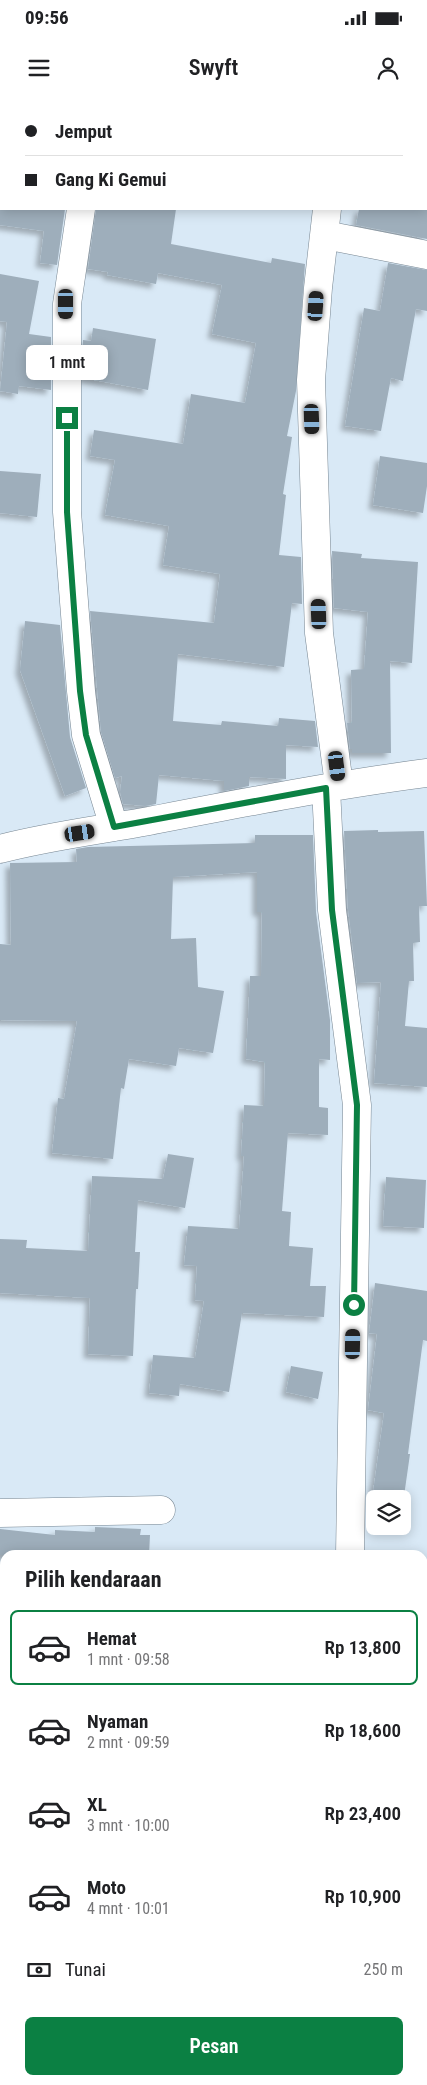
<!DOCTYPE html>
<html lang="id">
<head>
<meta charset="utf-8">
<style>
  :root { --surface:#fff; --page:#f6f6f6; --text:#202124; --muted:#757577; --line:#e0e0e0; --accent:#0b8043 }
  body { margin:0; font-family:"Roboto Condensed",sans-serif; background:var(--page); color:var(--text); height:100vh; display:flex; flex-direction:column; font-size:19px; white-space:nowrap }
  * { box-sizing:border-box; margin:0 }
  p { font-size:16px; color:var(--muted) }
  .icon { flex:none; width:28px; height:28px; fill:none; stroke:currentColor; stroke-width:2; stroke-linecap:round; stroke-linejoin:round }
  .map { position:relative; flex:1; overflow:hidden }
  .side { position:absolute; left:0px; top:1450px; width:428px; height:535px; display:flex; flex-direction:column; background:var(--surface); border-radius:15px 15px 0 0; box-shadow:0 2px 12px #0003 }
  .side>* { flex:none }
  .hud { position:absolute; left:0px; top:0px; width:428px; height:110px; box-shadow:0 2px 12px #0003; display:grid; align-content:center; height:110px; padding:0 25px; background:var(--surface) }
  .controls { position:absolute; left:366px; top:1390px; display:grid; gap:10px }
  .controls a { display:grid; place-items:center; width:45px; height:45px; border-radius:8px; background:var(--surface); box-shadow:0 2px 12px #0003; font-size:25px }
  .end { position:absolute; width:22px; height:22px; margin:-11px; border:6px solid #0b8043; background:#fff; box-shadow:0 0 0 2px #fff }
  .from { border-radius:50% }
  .bubble { position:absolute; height:35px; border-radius:8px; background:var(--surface); box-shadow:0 2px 12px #0003; font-size:16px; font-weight:600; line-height:35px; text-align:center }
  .car { position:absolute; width:15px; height:30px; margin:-15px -8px; border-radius:6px; box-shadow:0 0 4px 1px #0007; background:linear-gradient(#222 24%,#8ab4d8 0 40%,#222 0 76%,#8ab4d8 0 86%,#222 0) }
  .hud b { display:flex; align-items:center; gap:18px; height:48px; font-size:19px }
  .hud b+b { border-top:1px solid var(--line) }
  .hud i { width:12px; height:12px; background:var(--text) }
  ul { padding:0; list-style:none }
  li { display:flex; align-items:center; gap:15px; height:75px; margin:0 10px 8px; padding:0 15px; border:2px solid transparent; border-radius:8px }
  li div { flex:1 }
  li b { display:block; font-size:19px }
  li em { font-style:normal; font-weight:600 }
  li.on { border-color:var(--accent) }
  li>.icon { width:45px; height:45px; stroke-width:1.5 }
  h2 { padding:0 25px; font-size:22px; line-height:60px }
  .pay { display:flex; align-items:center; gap:12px; height:55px; padding:0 25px; font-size:19px }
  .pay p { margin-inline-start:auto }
  .cta { display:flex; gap:10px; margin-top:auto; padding:10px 25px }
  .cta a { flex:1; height:58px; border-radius:8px; background:var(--accent); color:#fff; font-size:20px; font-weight:600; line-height:58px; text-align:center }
  .status { display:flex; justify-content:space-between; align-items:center; height:35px; padding:0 25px; background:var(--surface); direction:ltr }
  .status svg { height:14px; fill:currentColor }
  header { display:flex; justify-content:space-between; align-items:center; height:65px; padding:0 25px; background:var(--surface); font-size:22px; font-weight:600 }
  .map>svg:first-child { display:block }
  .building { fill:#9eaebb; filter:url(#shadow) }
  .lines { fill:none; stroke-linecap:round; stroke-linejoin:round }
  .minor-casing { stroke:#778692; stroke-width:29 }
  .minor { stroke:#fff; stroke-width:28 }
  .route { stroke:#0b8043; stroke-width:6 }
</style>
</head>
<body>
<div class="status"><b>09:56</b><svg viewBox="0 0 49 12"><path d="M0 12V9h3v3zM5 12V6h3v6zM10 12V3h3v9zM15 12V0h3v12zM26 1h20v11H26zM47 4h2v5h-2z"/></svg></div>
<header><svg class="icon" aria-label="menu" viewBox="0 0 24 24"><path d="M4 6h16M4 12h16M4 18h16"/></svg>Swyft<svg class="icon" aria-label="person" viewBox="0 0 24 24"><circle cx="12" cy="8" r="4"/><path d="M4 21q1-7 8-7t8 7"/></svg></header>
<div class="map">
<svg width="427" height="1985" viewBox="0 0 427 1985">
  <defs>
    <filter id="shadow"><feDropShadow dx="-4.5" dy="4.5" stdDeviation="2.5" flood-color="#0004"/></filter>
  </defs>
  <rect width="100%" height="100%" fill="#d9e9f6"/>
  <!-- building -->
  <path class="building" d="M 0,109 L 65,109 L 57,165 L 40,163 L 44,131 L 0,125 Z
    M 96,109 L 176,109 L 171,144 L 271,163 L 272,158 L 305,164 L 296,291 L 287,336 L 292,337 L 283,394 L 286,395 L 279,455 L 301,457 L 302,504 L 292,503 L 284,567 L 178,554 L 173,621 L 221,625 L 222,621 L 278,626 L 279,618 L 315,621 L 318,647 L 286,645 L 286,679 L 249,677 L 249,686 L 224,691 L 224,681 L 159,675 L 156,704 L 145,706 L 123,704 L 120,692 L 122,676 L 115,678 L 101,632 L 90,511 L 214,523 L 220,474 L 163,465 L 169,426 L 105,415 L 115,360 L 90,356 L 94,330 L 183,344 L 191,294 L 245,303 L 256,243 L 212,234 L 222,185 L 158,173 L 156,184 L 107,175 L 108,172 L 88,169 Z
    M 359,109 L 427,109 L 427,139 L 356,125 Z
    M 388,163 L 427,170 L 427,211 L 416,209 L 403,281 L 391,278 L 381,331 L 345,326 L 364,208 L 380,211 Z
    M 0,174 L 39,181 L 29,234 L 51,237 L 51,290 L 19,286 L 18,294 L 0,291 L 7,222 L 0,221 Z
    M 93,228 L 156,239 L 148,290 L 83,278 L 83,240 L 91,241 Z
    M 380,356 L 427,363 L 427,386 L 423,413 L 373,405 Z
    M 0,371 L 41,374 L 37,417 L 0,413 Z
    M 332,451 L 362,454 L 361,458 L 418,462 L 412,563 L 390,561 L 391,653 L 352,653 L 352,649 L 350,649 L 347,623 L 352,623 L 351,570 L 364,569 L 368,512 L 334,508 Z
    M 25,521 L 60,525 L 70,637 L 86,688 L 65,696 L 20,570 Z
    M 378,730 L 378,732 L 424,731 L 427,806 L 419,806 L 420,842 L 413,843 L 414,881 L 409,881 L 405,926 L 427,928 L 427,987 L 374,983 L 381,882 L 357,883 L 348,809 L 344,731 Z
    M 255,735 L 313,735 L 316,812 L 330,920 L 330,960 L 319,959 L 319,1007 L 328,1008 L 328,1035 L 288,1033 L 282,1111 L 291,1112 L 289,1146 L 313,1148 L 310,1186 L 326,1186 L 324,1217 L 242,1213 L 229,1292 L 180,1284 L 179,1296 L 149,1293 L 153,1255 L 195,1258 L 204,1201 L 195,1200 L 197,1166 L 184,1165 L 188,1126 L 239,1129 L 244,1056 L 241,1056 L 244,1005 L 264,1006 L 265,962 L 246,959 L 250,876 L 261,876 L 262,812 L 257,812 L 257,772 L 173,777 L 171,839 L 196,838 L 198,887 L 224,891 L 213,953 L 179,948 L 176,966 L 129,959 L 124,989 L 121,988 L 113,1059 L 52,1053 L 58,998 L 64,999 L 77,921 L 0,920 L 0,844 L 11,845 L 10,763 L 77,762 L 76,749 L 88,747 L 255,743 Z
    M 168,1054 L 194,1058 L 185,1108 L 138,1100 L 135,1152 L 140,1152 L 138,1189 L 136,1189 L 133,1256 L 88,1254 L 90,1198 L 0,1193 L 0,1139 L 27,1140 L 26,1148 L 88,1151 L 92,1076 L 163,1079 Z
    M 386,1077 L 426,1080 L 424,1128 L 383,1126 Z
    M 375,1183 L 427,1191 L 427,1241 L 423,1240 L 408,1354 L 410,1354 L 404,1396 L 373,1392 L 384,1313 L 368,1310 L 377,1234 L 369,1233 Z
    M 291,1266 L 323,1272 L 318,1299 L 286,1292 Z
    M 95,1427 L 141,1429 L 140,1435 L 150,1435 L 149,1455 L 0,1455 L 0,1429 L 55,1435 L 55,1430 L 95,1432 Z"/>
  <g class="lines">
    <!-- minor casing -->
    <g class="minor-casing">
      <path id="minor" d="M 98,1 L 98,0
        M 334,1 L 335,0
        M 81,109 L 67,204 L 67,412 L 81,591 L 86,635 L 114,727
        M 327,109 L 318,188 L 311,280 L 319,533 L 339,685
        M 325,135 L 427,155
        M 326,688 L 332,810 L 357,1005 L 350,1455
        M 0,749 C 49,736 100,730 149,721 C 242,703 334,685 427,673
        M 0,1413 L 161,1410
        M 343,1985 L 343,1980"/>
    </g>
    <!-- minor -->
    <use href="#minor" class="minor"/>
  </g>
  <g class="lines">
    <!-- route -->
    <path class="route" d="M 67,318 L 67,412 L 80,591 L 86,635 L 114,727 L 326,688 L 332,810 L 357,1005 L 354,1205"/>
  </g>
</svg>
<div class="controls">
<a><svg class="icon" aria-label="layers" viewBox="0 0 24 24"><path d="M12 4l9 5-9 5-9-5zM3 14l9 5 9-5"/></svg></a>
</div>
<i class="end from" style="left:354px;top:1205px"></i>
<i class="end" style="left:67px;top:318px"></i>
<div class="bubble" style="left:26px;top:245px;width:82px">1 mnt</div>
<i class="car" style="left:66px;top:204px;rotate:180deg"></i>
<i class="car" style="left:316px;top:206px;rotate:4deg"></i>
<i class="car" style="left:312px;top:319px;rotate:178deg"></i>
<i class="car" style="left:319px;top:514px;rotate:358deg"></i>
<i class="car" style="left:337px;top:666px;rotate:173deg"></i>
<i class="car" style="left:80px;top:733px;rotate:81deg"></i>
<i class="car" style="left:353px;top:1244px;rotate:1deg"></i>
<div class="hud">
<b><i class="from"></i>Jemput</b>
<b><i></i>Gang Ki Gemui</b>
</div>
<section class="side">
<h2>Pilih kendaraan</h2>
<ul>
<li class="on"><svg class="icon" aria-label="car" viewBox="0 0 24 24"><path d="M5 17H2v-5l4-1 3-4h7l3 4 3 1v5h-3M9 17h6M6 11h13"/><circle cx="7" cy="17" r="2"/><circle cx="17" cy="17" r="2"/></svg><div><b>Hemat</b><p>1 mnt · 09:58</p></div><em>Rp 13,800</em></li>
<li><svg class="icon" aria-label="car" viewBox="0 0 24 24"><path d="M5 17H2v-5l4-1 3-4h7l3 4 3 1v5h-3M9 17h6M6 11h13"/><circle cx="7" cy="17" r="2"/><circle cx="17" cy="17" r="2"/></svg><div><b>Nyaman</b><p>2 mnt · 09:59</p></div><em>Rp 18,600</em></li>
<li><svg class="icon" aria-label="car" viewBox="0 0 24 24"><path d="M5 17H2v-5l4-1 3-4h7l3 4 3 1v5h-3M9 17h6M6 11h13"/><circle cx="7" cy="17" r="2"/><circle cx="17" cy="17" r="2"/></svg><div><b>XL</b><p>3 mnt · 10:00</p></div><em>Rp 23,400</em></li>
<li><svg class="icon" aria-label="car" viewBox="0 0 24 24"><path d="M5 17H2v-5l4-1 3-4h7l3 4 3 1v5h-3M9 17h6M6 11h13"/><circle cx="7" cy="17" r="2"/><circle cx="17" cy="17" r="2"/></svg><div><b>Moto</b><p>4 mnt · 10:01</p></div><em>Rp 10,900</em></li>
</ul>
<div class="pay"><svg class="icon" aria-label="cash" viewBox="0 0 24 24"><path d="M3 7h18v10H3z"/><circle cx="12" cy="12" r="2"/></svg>Tunai<p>250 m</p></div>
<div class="cta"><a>Pesan</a></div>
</section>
</div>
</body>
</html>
